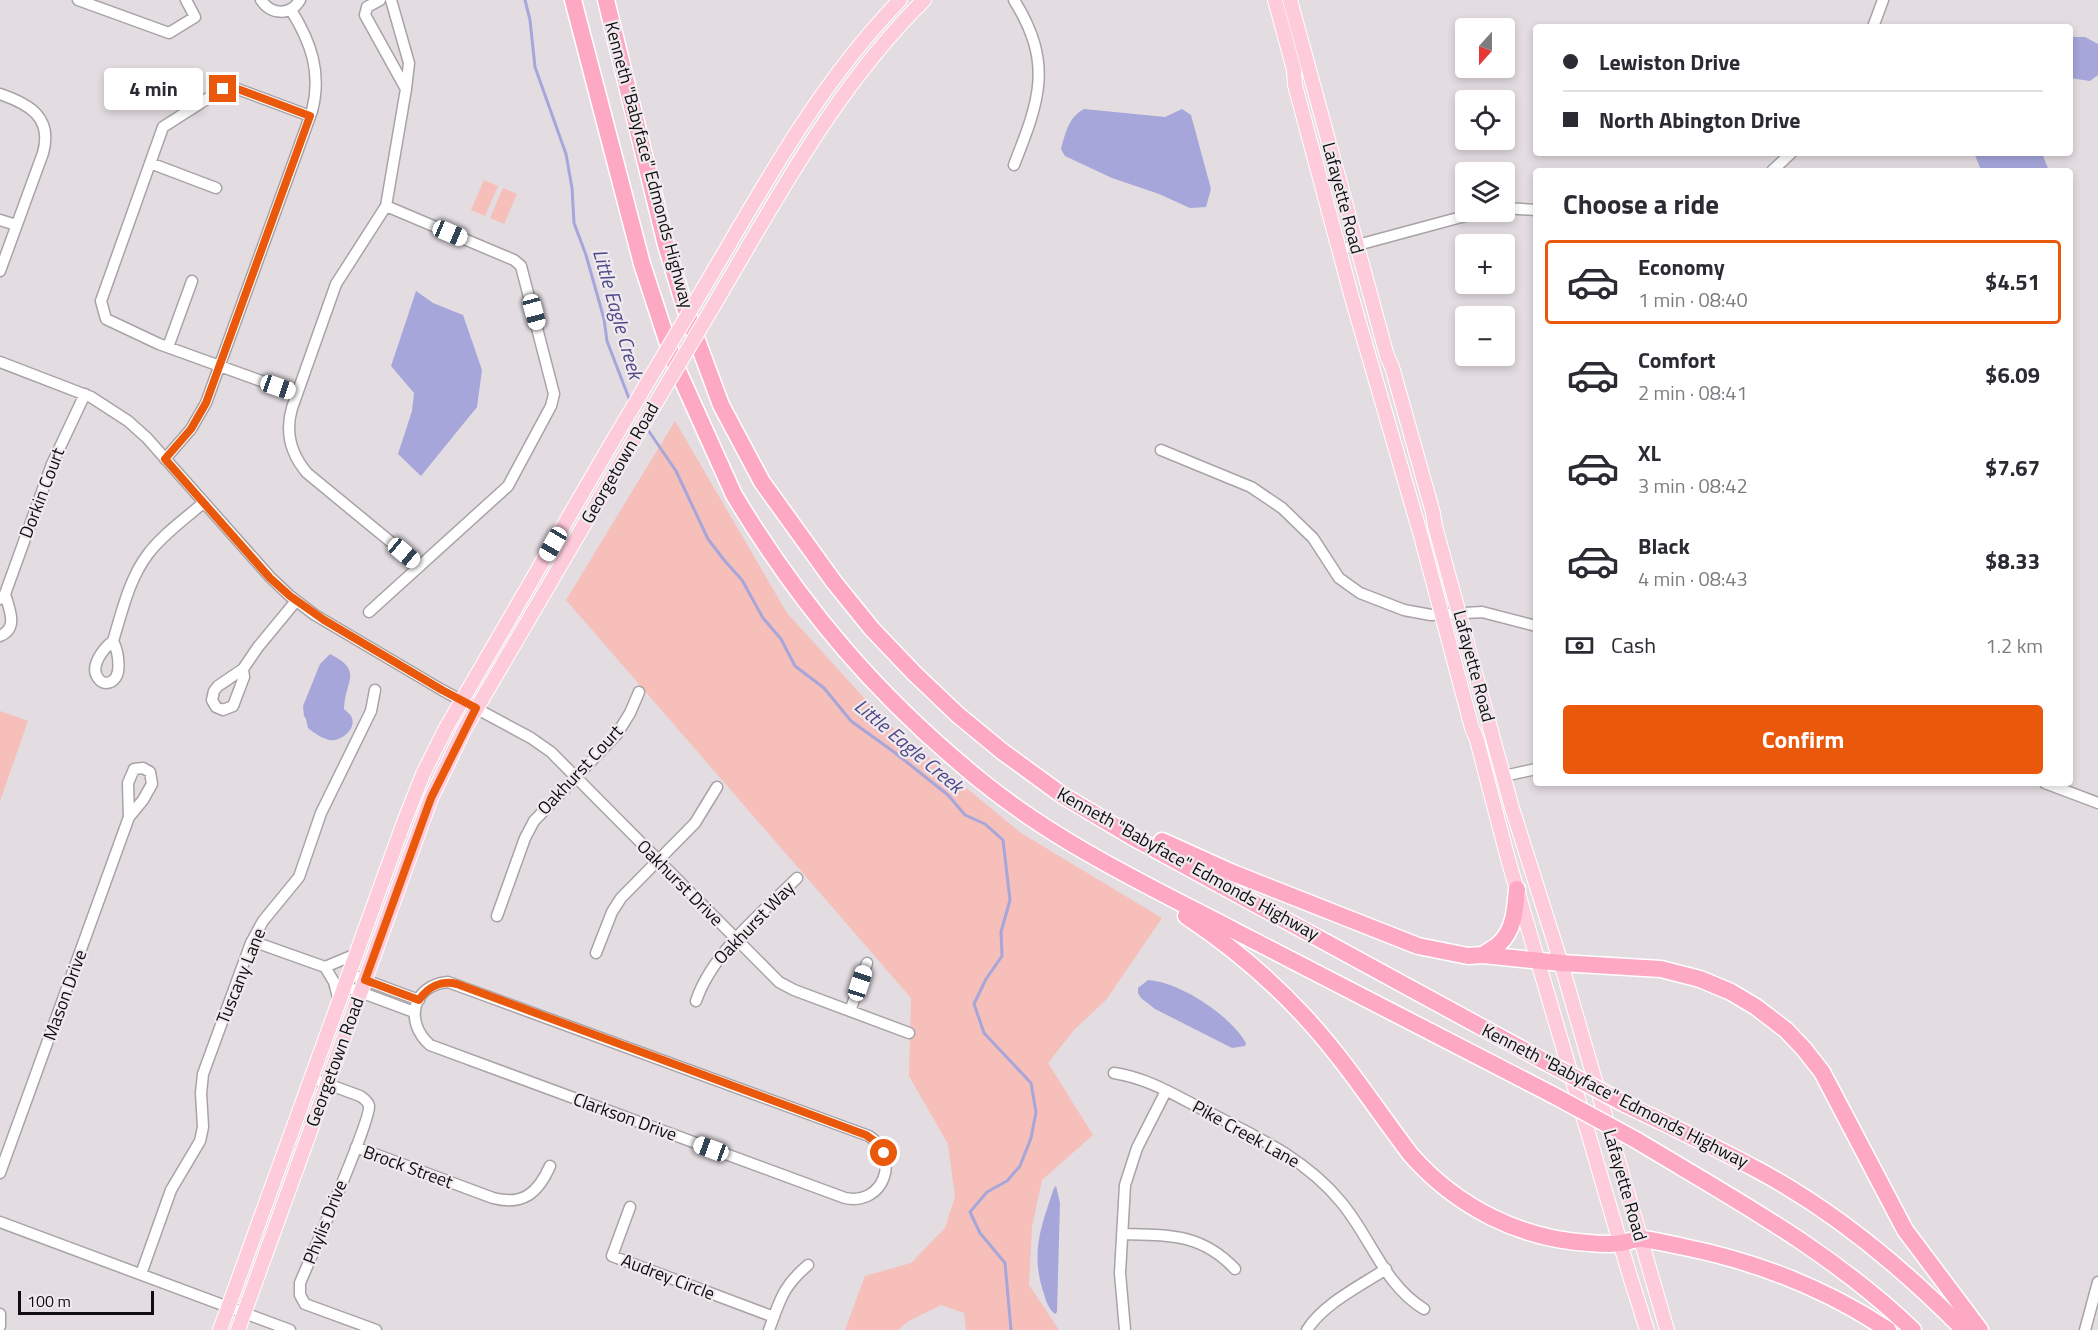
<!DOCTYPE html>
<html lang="en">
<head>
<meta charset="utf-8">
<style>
  :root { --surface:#fff; --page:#f2f2f3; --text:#2b2b33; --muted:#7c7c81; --line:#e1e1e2; --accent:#ea580c }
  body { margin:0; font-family:"Titillium Web",sans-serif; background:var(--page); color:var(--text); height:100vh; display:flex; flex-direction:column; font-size:22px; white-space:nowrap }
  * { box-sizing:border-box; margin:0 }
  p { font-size:20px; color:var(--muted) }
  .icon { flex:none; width:33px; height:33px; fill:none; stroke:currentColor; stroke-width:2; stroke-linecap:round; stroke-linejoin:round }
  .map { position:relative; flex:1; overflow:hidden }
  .side { position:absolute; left:1533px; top:168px; width:540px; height:618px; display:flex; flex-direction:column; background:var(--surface); border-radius:6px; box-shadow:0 3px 9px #0003 }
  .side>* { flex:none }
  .hud { position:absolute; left:1533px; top:24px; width:540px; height:132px; border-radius:6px; box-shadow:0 3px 9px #0003; display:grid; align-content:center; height:132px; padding:0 30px; background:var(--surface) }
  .needle { width:39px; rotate:201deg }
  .buttons { position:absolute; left:1455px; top:18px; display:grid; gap:12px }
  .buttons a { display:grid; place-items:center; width:60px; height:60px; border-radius:6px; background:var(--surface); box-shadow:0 3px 9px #0003; font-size:30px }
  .scale { position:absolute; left:18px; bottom:15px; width:136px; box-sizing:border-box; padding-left:6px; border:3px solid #0f0d0f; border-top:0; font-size:16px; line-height:21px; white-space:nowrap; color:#0f0d0f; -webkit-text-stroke:4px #f0eaee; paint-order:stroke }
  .end { position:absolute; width:27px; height:27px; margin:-14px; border:8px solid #ea580c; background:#fff; box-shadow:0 0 0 3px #fff }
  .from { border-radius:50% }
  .bubble { position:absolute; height:42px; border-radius:6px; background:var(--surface); box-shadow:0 3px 9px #0003; font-size:20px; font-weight:700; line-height:42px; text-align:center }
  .car { position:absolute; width:18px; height:36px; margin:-18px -9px; border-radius:8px; box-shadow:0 0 4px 2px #0007; background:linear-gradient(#fff 24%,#345 0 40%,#fff 0 76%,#345 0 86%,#fff 0) }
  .hud b { display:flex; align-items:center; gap:21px; height:57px; font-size:22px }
  .hud b+b { border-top:2px solid var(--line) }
  .hud i { width:15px; height:15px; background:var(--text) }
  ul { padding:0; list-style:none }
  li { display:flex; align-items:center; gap:18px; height:84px; margin:0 12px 9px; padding:0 18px; border:3px solid transparent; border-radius:6px }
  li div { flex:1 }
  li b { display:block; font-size:22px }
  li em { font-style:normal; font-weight:700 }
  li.selected { border-color:var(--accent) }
  li>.icon { width:54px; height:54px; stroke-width:1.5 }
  h2 { padding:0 30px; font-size:27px; line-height:72px }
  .pay { display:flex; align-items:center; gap:15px; height:66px; padding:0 30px; font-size:22px }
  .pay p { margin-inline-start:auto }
  .action { display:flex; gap:12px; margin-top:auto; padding:12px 30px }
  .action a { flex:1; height:69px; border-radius:6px; background:var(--accent); color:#fff; font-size:24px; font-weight:700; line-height:69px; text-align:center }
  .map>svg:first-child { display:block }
  .green { fill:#f6bfba }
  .water { fill:#a6a6db }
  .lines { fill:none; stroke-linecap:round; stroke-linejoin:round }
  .stream { stroke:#a6a6db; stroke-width:3 }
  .minor-casing { stroke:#a9a3a7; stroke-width:13 }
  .major-casing { stroke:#fff; stroke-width:16 }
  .highway-casing { stroke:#fff; stroke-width:19 }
  .minor { stroke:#fff; stroke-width:10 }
  .major { stroke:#fecbdb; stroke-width:14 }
  .highway { stroke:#fda9c3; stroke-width:16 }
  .major-bridge-casing { stroke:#fff; stroke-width:16; stroke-linecap:butt }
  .highway-bridge-casing { stroke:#fff; stroke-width:19; stroke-linecap:butt }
  .major-bridge { stroke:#fecbdb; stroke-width:14 }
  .highway-bridge { stroke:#fda9c3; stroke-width:16 }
  .route { stroke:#ea580c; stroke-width:8 }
  .labels { text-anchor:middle; stroke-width:4.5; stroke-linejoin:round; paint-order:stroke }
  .street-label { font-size:18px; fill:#0f0d0f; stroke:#f0eaee }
  .water-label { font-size:20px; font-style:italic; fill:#4d488a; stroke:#f0eaee }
</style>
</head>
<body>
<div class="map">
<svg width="2098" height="1330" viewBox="0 0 2098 1330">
  <rect width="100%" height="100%" fill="#e3dce1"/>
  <!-- green -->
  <path class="green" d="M 484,180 L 498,186 L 485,216 L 471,210 Z
    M 503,188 L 517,194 L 504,224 L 490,218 Z
    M 675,421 L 787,613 L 885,721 L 1021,833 L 1162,918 L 1106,1000 L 1074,1030 L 1048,1063 L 1093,1135 L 1042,1180 L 1032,1227 L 1029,1285 L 1059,1330 L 966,1330 L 964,1313 L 941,1305 L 909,1321 L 898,1330 L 845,1330 L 865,1276 L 911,1263 L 945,1228 L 955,1197 L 948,1144 L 909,1076 L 911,998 L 566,600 Z
    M 0,711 L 28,721 L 0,801 Z"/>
  <!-- water -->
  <path class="water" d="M 2070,37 L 2085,37 L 2098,44 L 2098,75 L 2090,81 L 2070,78 Z
    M 1084,109 L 1165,117 L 1182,109 L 1191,115 L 1211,189 L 1206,207 L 1190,208 L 1159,194 L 1112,178 L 1065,156 L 1061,149 C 1066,132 1068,118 1084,109 Z
    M 1974,153 L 2042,153 L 2049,171 L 1984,171 L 1981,170 Z
    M 416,291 L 433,303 L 463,315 L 482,370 L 477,407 L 421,476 L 398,454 L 412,411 L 414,393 L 391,366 Z
    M 330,654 C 364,671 345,680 344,709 C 345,710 350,714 351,716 C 358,728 341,742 329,740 C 322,738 314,733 308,728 L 306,719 L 304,716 L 303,706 L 320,664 Z
    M 1148,980 C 1180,982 1230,1015 1246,1043 L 1245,1046 L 1232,1048 L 1155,1009 L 1141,998 L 1138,993 L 1138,988 Z
    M 1056,1186 L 1060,1203 L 1057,1312 L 1055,1314 C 1049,1309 1046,1302 1044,1294 C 1030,1253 1041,1227 1054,1188 Z"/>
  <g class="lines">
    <!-- stream -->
    <path class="stream" d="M 525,0 L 530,20 L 535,67 L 566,154 L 572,188 L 574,223 L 586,255 L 604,319 L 607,341 L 630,401
      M 646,427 L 676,471 L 708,539 L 724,560 L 742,580 L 763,618 L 781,639 L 795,666 L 824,688 L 851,721 L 894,752 L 948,795 L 965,815 L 985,824 L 1003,840 L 1010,900 L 1001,932 L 1002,956 L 986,979 L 974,1004 L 984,1033 L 1031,1083 L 1036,1112 L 1031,1138 L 1020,1166 L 1007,1181 L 987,1192 L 970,1212 L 980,1233 L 1005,1263 L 1011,1330"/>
    <!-- minor casing -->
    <g class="minor-casing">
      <path id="minor" d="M 78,0 L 169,33 L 195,17 L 186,0
        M 261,0 C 271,15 290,16 300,0
        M 380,0 L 367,7 L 365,15 L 406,89 L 409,63 L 391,0
        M 1014,0 C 1054,64 1039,101 1014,165
        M 1873,27 L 1883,0
        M 406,89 L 386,206 L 336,284 L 292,408 C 285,432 290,453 307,473 L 420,566
        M 0,94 C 29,104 53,117 43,153 L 0,271
        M 150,163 L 216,188
        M 1772,171 L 1791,153
        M 1504,208 L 1536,210
        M 0,220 L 16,225
        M 1339,250 L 1480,212
        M 168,347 L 192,281
        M 0,362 L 91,397 L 128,421 L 147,438 L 270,577 L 290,596 L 315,615 L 442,690 L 531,738 L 551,752 L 779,982 L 794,990 L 909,1033
        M 297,394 L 159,344 L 106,319 L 101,301 L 163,127 L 221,90 L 228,88 L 235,88 L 310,116
        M 1161,450 L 1251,487 L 1282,508 L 1313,538 L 1339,578 L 1360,593 L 1404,610 L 1431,615 L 1482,612 L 1536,626
        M 165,459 L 191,429 L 206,403 L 312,111 C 322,73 311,42 291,10
        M 0,599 L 5,594 L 52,464 L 85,394
        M 369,612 L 508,486 L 551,406 L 554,394 L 521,266 L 514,260 L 386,206
        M 0,636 C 19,628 9,609 5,594
        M 113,641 C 118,651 125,682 106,683 C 103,683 100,681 98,678 C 89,666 104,648 113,641 C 122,612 129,579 148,554 C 163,534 185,519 203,503
        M 243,669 L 244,677 L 233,706 L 223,710 L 216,707 L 212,700 L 214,691 L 218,686 L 243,669 L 258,647 L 296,601
        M 1504,776 L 1536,769
        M 2045,783 L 2098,803
        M 497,916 L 525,838 L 534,821 L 617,734 L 630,713 L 639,692
        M 252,941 L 325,967
        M 596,953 L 612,912 L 621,898 L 695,823 L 717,787
        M 325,967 L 334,982 L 339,1001
        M 325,967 L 356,954
        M 349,974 L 419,1000
        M 448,982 L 869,1136 C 901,1157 884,1206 845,1198 L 430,1045 C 404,1022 412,985 448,982 Z
        M 344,986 L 414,1012
        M 696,1001 C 712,953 762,913 797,878
        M 850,1011 L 867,963
        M 1114,1073 C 1148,1078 1176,1096 1206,1111 C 1255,1136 1305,1158 1341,1202 C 1370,1236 1384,1285 1424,1309
        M 311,1078 L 360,1096 C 363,1098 368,1101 369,1106 C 371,1120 310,1259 300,1283 L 300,1295 L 305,1304 L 376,1330
        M 356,1147 L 493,1198 C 523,1206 538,1193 550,1166
        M 0,1173 L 129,817 L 143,800 L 152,784 L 150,772 L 143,768 L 134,769 L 128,783 L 129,817
        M 630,1207 L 612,1256 L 774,1317
        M 0,1222 L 290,1330
        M 1122,1234 C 1168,1235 1201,1233 1235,1269
        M 141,1274 L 171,1190 L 200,1141 L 203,1127 L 201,1093 L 203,1074 L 251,943 L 263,921 L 299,877 L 321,813 L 371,711 L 375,690
        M 0,1314 L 0,1326
        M 769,1330 C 780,1300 783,1286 808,1265
        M 1125,1330 L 1120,1273 L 1125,1185 L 1137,1148 L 1166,1091
        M 1307,1330 C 1323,1304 1360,1286 1386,1269
        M 2085,1330 L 2098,1282"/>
    </g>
    <!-- major casing -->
    <g class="major-casing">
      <path id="major" d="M 1275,0 L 1294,70 L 1295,85 L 1352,298 L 1421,536 L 1472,728 L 1477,740 L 1508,859 L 1629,1273 L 1647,1330
        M 1290,0 L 1387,356 L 1392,367 L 1433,513 L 1435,526 L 1512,808 L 1561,963 L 1667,1330
        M 703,289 C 764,186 816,87 900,0
        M 711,310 C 775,202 834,89 924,0
        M 220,1330 L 404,822 L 423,774 L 446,728 L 611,444
        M 238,1330 L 431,798 L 464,730 L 619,465"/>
    </g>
    <!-- highway casing -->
    <g class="highway-casing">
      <path id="highway" d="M 573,0 L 642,264 L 674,362 L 734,495 C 802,608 878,697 980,780 C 1057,843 1147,885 1235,931 C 1341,986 1447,1040 1553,1095
        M 606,0 L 666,245 L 684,305 L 721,405 L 762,482 L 834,582 L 872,629 L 914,673 L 958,715 L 1003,752 L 1062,795 L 1136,839 L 1542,1060
        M 1162,841 L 1233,873 L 1418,946 L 1468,956 L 1483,955 L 1561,963 L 1661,969 L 1700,979 L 1731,992 L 1756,1007 L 1786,1030 L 1804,1049 L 1822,1072 L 1905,1230 L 1980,1330
        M 1186,916 C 1230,945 1269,978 1305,1017 C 1344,1059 1376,1109 1411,1155 C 1457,1207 1520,1239 1589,1243 C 1600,1244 1611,1245 1621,1243 C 1629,1242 1636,1238 1643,1239 C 1657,1241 1670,1244 1684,1247 C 1758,1262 1825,1288 1888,1330
        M 1483,955 C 1488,951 1495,948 1499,944 C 1515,929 1515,909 1517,889
        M 1625,1104 C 1669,1125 1713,1146 1756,1169 C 1833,1210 1903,1268 1964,1330
        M 1636,1140 C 1732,1198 1831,1251 1913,1330"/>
    </g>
    <!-- minor -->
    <use href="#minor" class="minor"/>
    <!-- major -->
    <use href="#major" class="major"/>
    <!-- highway -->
    <use href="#highway" class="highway"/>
    <!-- major-bridge casing -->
    <g class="major-bridge-casing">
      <path id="major-bridge" d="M 611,444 L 703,289
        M 619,465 L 711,310"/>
    </g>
    <!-- highway-bridge casing -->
    <g class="highway-bridge-casing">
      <path id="highway-bridge" d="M 1542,1060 L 1625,1104
        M 1553,1095 L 1636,1140"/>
    </g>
    <!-- major-bridge -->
    <use href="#major-bridge" class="major-bridge"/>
    <!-- highway-bridge -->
    <use href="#highway-bridge" class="highway-bridge"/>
  </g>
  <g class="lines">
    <!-- route -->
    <path class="route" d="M 223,89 L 235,88 L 310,116 L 206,403 L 191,429 L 165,459 L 270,578 L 290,596 L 324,620 L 442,690 L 476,708 L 431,798 L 365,980 L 419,1000 C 428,987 441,980 457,984 L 866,1135 L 876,1142 L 884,1153"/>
  </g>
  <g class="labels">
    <!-- street labels -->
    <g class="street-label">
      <text transform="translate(649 165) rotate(75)" y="6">Kenneth "Babyface" Edmonds Highway</text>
      <text transform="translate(1343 198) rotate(75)" y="6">Lafayette Road</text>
      <text transform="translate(620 463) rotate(-60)" y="6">Georgetown Road</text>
      <text transform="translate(42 493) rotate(-69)" y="6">Dorkin Court</text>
      <text transform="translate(1474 666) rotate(75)" y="6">Lafayette Road</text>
      <text transform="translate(580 770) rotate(-47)" y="6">Oakhurst Court</text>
      <text transform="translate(1188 864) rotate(29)" y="6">Kenneth "Babyface" Edmonds Highway</text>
      <text transform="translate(680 883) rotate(45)" y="6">Oakhurst Drive</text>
      <text transform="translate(754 923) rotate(-46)" y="6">Oakhurst Way</text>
      <text transform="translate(241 976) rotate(-68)" y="6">Tuscany Lane</text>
      <text transform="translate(65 995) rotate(-70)" y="6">Mason Drive</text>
      <text transform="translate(335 1062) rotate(-70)" y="6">Georgetown Road</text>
      <text transform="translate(1615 1096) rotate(27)" y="6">Kenneth "Babyface" Edmonds Highway</text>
      <text transform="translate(625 1117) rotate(20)" y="6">Clarkson Drive</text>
      <text transform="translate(1246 1134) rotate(29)" y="6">Pike Creek Lane</text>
      <text transform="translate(408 1167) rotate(20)" y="6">Brock Street</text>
      <text transform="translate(1625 1185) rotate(74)" y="6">Lafayette Road</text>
      <text transform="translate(325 1222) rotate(-68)" y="6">Phylis Drive</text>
      <text transform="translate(668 1277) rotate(21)" y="6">Audrey Circle</text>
    </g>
    <!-- water labels -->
    <g class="water-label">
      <text transform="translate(618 314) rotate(74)" y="7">Little Eagle Creek</text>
      <text transform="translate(909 746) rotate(40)" y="7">Little Eagle Creek</text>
    </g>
  </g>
</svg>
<div class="buttons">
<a><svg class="needle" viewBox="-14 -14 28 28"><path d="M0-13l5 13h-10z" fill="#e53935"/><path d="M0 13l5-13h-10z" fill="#7c7c81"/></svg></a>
<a><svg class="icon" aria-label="locate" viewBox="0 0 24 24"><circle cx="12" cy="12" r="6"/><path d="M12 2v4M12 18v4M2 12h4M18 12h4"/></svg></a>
<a><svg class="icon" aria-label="layers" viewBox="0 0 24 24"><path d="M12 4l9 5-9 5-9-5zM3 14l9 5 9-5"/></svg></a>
<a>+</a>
<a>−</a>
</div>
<div class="scale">100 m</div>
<i class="end from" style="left:884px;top:1153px"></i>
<i class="end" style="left:223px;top:89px"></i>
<div class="bubble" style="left:104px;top:68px;width:99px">4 min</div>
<i class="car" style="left:450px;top:233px;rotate:113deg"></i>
<i class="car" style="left:534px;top:312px;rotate:165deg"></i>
<i class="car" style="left:278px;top:387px;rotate:109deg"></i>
<i class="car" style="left:553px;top:544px;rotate:210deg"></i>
<i class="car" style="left:404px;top:553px;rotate:130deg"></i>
<i class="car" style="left:860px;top:983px;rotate:18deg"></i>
<i class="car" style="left:711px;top:1149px;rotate:290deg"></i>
<div class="hud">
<b><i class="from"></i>Lewiston Drive</b>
<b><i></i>North Abington Drive</b>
</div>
<section class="side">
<h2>Choose a ride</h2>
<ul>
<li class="selected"><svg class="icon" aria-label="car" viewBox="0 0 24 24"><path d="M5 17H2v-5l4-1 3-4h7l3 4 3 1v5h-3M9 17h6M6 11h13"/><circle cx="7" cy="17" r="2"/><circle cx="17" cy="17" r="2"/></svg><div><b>Economy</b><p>1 min · 08:40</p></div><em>$4.51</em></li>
<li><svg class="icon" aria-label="car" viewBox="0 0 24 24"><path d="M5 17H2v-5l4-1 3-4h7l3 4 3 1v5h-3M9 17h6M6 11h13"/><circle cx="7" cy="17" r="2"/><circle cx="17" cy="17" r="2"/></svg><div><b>Comfort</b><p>2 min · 08:41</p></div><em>$6.09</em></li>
<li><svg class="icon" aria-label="car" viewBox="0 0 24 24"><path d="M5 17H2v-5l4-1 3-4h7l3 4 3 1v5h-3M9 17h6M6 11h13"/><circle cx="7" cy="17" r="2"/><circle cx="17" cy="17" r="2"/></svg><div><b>XL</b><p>3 min · 08:42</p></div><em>$7.67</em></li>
<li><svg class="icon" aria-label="car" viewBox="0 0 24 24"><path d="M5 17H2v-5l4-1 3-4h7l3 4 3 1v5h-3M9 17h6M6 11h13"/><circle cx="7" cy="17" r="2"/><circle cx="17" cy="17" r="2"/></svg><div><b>Black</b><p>4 min · 08:43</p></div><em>$8.33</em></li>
</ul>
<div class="pay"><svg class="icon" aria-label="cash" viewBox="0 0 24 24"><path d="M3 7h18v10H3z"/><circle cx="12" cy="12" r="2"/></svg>Cash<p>1.2 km</p></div>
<div class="action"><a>Confirm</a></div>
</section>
</div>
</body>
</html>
